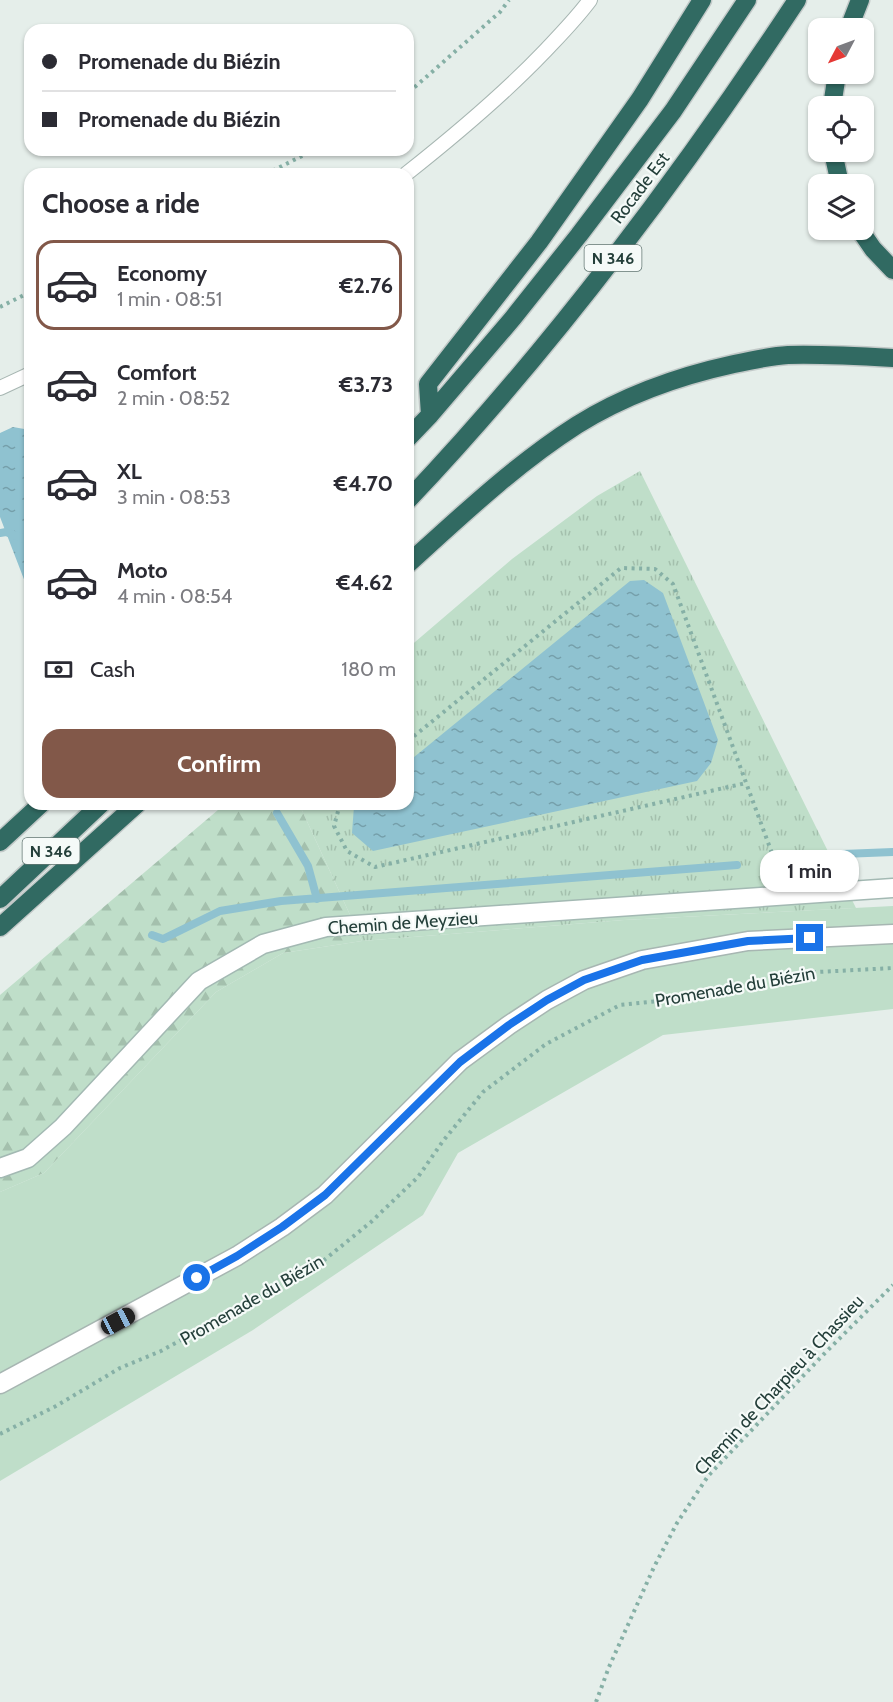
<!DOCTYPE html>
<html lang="en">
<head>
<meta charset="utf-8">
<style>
  :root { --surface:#fff; --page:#f2f2f3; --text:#2b2b33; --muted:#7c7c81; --line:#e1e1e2; --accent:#825849 }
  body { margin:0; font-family:Cabin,sans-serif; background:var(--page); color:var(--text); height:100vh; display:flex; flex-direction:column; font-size:22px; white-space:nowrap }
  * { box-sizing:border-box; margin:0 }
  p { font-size:20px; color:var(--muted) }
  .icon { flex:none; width:33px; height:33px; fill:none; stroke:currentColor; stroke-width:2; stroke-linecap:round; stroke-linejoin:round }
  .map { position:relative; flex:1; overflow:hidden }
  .panel { position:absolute; left:24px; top:168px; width:390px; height:642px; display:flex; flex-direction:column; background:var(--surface); border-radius:18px; box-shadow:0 2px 4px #0004 }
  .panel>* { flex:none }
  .guide { position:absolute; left:24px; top:24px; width:390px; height:132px; border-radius:18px; box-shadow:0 2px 4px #0004; display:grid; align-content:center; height:132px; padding:0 18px; background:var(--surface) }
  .needle { width:39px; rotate:229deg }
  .controls { position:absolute; left:808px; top:18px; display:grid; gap:12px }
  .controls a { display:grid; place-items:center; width:66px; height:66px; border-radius:12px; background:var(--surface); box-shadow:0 2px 4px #0004; font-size:30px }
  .end { position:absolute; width:27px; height:27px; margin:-14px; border:8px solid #1a73e8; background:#fff; box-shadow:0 0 0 3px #fff }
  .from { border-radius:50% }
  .bubble { position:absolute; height:42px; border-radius:18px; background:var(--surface); box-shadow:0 2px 4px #0004; font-size:20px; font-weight:700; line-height:42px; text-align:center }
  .car { position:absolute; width:18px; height:36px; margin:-18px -9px; border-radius:8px; box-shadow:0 0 4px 2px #0007; background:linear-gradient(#222 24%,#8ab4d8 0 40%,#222 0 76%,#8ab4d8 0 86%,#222 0) }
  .guide b { display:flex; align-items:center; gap:21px; height:57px; font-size:22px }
  .guide b+b { border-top:2px solid var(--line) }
  .guide i { width:15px; height:15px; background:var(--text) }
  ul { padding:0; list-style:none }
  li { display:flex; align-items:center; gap:18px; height:90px; margin:0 12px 9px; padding:0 6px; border:3px solid transparent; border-radius:18px }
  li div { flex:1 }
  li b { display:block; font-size:22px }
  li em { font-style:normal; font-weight:700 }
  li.on { border-color:var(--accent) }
  li>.icon { width:54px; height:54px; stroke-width:1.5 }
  h2 { padding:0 18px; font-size:27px; line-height:72px }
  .pay { display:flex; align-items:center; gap:15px; height:66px; padding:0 18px; font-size:22px }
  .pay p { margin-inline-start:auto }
  .action { display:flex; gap:12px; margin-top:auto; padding:12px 18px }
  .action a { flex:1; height:69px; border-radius:18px; background:var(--accent); color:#fff; font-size:24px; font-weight:700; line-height:69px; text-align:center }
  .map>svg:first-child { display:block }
  .grass { fill:url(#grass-tufts) }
  .forest { fill:url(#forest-firs) }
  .park { fill:#bfdec9 }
  .water { fill:url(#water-ripples) }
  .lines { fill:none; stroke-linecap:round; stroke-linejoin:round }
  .stream { stroke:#8fc2d0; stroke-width:8 }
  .lane-casing { stroke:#a7b6b2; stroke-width:16 }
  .street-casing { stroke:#a7b6b2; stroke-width:21 }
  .secondary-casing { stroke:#a3b9b3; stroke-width:21 }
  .highway-casing { stroke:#c2c9c8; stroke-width:21 }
  .path { stroke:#86b0a6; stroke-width:4; stroke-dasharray:3 4.5; stroke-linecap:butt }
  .lane { stroke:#fff; stroke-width:14 }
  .street { stroke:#fff; stroke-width:18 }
  .secondary { stroke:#fff; stroke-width:18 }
  .highway { stroke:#316a62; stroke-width:18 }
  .route { stroke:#1a73e8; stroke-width:8 }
  .labels { text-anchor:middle; stroke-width:4.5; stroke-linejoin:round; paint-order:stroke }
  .shield { fill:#f5faf8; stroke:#637773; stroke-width:1.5 }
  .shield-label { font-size:16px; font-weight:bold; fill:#243f3a }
  .street-label { font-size:18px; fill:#243f3a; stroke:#f5faf8 }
</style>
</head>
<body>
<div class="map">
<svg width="893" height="1702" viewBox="0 0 893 1702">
  <defs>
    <pattern id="grass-tufts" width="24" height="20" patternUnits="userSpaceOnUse" patternTransform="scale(1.5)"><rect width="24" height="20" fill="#bfdec9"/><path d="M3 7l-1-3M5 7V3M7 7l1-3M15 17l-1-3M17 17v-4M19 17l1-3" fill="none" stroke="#a4c0ad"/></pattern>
    <pattern id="forest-firs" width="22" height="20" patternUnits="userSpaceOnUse" patternTransform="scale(1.5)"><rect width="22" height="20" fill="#bfdec9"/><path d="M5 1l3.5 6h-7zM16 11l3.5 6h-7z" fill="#a4c0ad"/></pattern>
    <pattern id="water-ripples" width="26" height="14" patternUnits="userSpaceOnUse" patternTransform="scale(1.5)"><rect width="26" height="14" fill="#8fc2d0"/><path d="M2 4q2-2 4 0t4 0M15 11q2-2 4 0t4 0" fill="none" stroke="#759faa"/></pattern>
  </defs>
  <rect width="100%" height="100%" fill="#e5eeea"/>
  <!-- grass -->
  <path class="grass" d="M 640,471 L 856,908 L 624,920 L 362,941 L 299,804 L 408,804 L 408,648 L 512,559 L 597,496 Z"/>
  <!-- forest -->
  <path class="forest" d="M 225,804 L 299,804 L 362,941 L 283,953 L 216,992 L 44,1173 L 0,1192 L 0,995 Z"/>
  <!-- park -->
  <path class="park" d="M 893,906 L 893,1009 L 663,1035 L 458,1153 L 423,1215 L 253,1330 L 0,1481 L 0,1192 L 44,1173 L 216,992 L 283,953 L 362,941 L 624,920 Z"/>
  <!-- water -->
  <path class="water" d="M 13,427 L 30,430 L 30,595 L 0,517 L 0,433 Z
    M 644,580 L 663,593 L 718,740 L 711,763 L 697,781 L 373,851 L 352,833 L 354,806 L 356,804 L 408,804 L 408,762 L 630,581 Z"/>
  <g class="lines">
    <!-- stream -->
    <path class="stream" d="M 0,533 L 6,532 L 30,541
      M 277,813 L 308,866 L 317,899
      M 817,855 L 893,852
      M 152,935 L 163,939 L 220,911 L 281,901 L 737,865"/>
    <!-- lane casing -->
    <g class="lane-casing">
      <path id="lane" d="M 406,174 C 454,136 501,97 544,52 C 560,35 576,19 590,0
        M 0,388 L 30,374"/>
    </g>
    <!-- street casing -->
    <g class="street-casing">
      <path id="street" d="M 0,1384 L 237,1256 L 282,1227 L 325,1195 L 460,1061 L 509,1025 L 547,1000 L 584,980 L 642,960 L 748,941 L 893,934"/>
    </g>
    <!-- secondary casing -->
    <g class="secondary-casing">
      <path id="secondary" d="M 0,1168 L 28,1158 L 63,1127 L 199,981 L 263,944 L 326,927 L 893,888"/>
    </g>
    <!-- highway casing -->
    <g class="highway-casing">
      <path id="highway" d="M 849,28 L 860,0
        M 832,106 L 837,74
        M 833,152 L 840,184
        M 860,230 L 873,249 L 893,270
        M 430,415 L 428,384 L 539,242 L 640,99 L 702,0
        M 408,438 L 430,415 L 513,318 L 579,235 L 673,111 L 747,0
        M 408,500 C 554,346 681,176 797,0
        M 408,564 C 462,515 516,464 577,425 C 625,395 679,376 734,364 C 752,360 770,356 788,355 C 823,354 858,356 893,358
        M 0,842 L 41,804
        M 0,899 L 101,804
        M 0,927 L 137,804"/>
    </g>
    <!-- path -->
    <path class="path" d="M 408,91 L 416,86 L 500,12 L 509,0
      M 266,174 L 314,150
      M 0,307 L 30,292
      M 408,741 L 621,568 L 655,569 L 673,584 L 780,875
      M 340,804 L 334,826 L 347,851 L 375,867 L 746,783
      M 0,1434 L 56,1406 L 120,1368 L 161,1351 L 323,1261 L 371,1222 L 418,1177 L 443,1141 L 483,1092 L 546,1044 L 620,1005 L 679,999 L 759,987 L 799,973 L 893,968
      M 596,1702 L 609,1667 L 654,1567 L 677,1523 L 708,1476 L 824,1354 L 893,1285"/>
    <!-- lane -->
    <use href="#lane" class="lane"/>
    <!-- street -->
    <use href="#street" class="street"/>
    <!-- secondary -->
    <use href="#secondary" class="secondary"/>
    <!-- highway -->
    <use href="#highway" class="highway"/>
  </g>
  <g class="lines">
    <!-- route -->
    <path class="route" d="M 197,1278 L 237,1256 L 282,1227 L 325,1195 L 460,1062 L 509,1025 L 547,1000 L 584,980 L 642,960 L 748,941 L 810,938"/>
  </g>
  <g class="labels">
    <!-- shield labels -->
    <g class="shield">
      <rect x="584.5" y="245" width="57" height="26" rx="4.5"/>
      <rect x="22.5" y="838" width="57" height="26" rx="4.5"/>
    </g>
    <g class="shield-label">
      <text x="613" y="264">N 346</text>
      <text x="51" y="857">N 346</text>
    </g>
    <!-- street labels -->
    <g class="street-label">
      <text transform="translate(640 188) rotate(-53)" y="6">Rocade Est</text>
      <text transform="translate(403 923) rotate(-4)" y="6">Chemin de Meyzieu</text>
      <text transform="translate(735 987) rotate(-10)" y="6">Promenade du Biézin</text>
      <text transform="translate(252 1300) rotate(-30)" y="6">Promenade du Biézin</text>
      <text transform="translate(779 1385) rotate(-47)" y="6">Chemin de Charpieu à Chassieu</text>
    </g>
  </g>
</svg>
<div class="controls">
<a><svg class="needle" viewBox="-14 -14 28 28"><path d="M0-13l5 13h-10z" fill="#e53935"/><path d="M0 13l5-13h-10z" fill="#7c7c81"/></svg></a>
<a><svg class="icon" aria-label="locate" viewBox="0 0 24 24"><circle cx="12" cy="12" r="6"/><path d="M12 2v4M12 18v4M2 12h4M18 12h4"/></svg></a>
<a><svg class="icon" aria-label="layers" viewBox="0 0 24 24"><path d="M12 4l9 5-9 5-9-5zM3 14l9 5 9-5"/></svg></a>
</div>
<i class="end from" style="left:197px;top:1278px"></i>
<i class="end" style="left:810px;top:938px"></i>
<div class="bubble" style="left:760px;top:850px;width:99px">1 min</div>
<i class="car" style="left:118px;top:1321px;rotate:62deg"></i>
<div class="guide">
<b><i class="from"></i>Promenade du Biézin</b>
<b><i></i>Promenade du Biézin</b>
</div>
<section class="panel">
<h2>Choose a ride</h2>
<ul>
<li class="on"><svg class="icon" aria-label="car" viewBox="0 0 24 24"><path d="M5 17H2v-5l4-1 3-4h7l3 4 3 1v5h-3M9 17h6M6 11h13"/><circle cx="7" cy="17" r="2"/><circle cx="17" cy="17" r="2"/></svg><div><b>Economy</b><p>1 min · 08:51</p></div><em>€2.76</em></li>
<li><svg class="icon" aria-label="car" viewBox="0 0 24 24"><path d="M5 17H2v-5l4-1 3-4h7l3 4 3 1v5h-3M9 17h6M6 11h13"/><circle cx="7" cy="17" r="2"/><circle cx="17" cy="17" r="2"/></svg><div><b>Comfort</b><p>2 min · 08:52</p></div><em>€3.73</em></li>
<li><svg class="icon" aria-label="car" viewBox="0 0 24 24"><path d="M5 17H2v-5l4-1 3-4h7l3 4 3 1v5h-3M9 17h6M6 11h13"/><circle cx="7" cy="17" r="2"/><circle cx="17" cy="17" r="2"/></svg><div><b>XL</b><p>3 min · 08:53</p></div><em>€4.70</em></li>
<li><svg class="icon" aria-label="car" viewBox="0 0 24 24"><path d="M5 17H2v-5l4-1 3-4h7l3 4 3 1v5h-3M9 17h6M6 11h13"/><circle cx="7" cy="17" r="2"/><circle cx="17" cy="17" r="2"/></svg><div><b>Moto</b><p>4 min · 08:54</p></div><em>€4.62</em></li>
</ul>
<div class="pay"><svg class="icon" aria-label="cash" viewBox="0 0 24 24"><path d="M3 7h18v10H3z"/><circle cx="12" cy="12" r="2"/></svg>Cash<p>180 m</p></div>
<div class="action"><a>Confirm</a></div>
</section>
</div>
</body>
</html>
